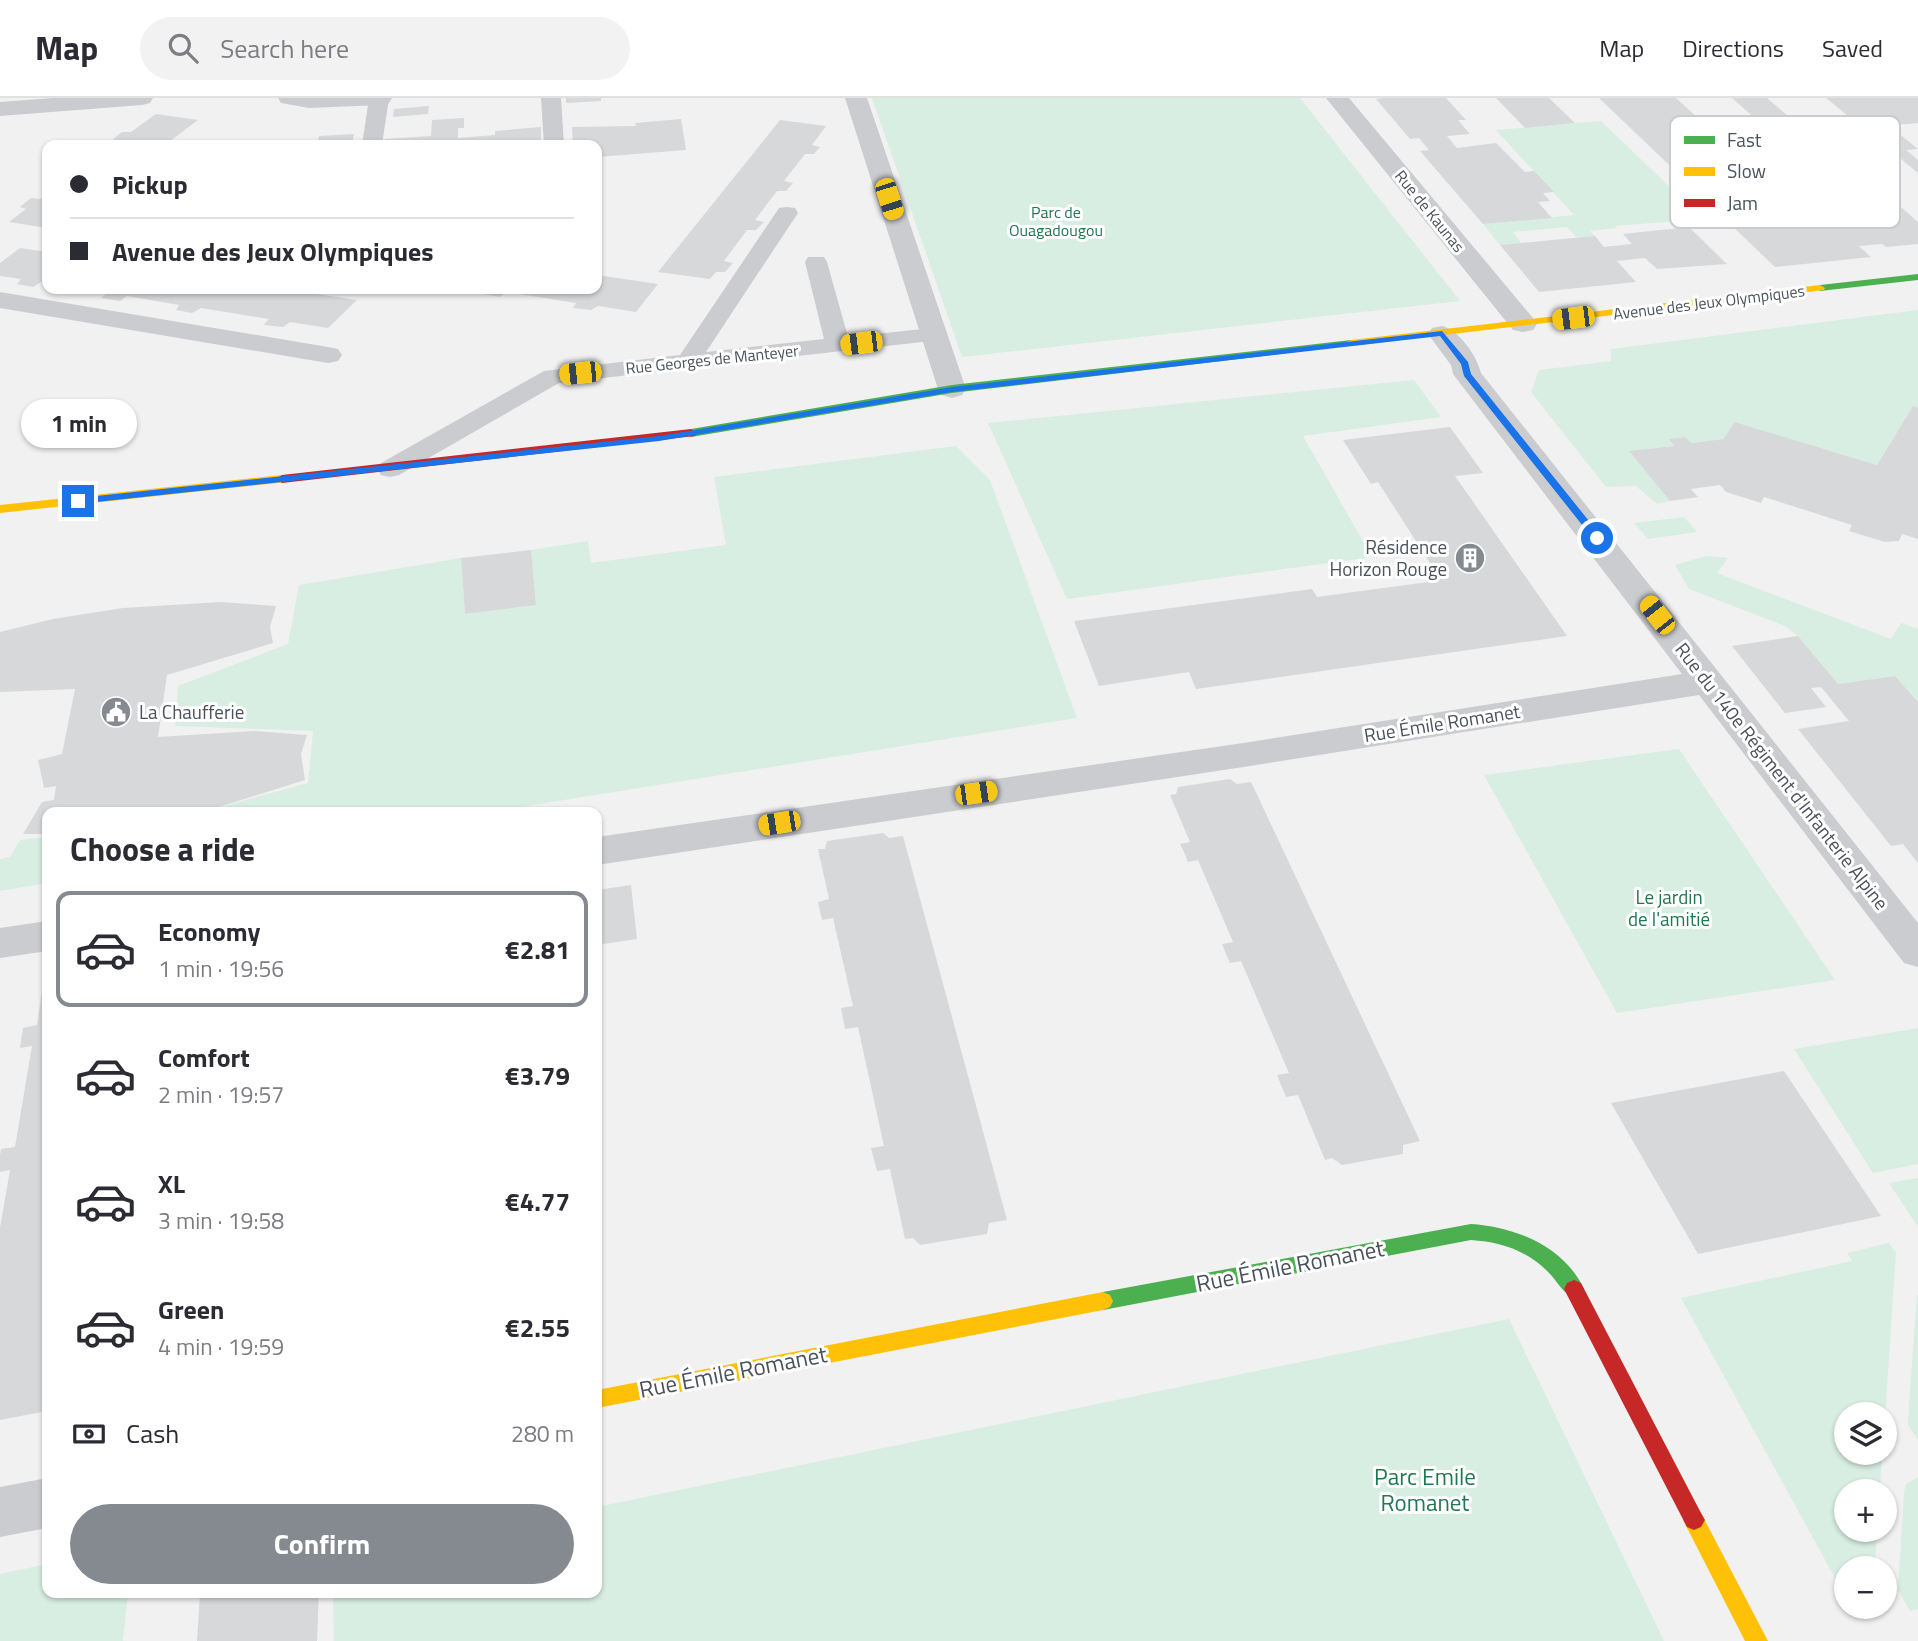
<!DOCTYPE html>
<html lang="en">
<head>
<meta charset="utf-8">
<style>
  :root { --surface:#fff; --page:#f2f2f3; --text:#2b2b33; --muted:#7c7c81; --line:#e1e1e2; --accent:#848a90 }
  body { margin:0; font-family:"Titillium Web",sans-serif; background:var(--page); color:var(--text); height:100vh; display:flex; flex-direction:column; font-size:26px; white-space:nowrap }
  * { box-sizing:border-box; margin:0 }
  p { font-size:23px; color:var(--muted) }
  .icon { flex:none; width:38px; height:38px; fill:none; stroke:currentColor; stroke-width:2; stroke-linecap:round; stroke-linejoin:round }
  .map { position:relative; flex:1; overflow:hidden }
  .details { position:absolute; left:42px; top:709px; width:560px; height:791px; display:flex; flex-direction:column; background:var(--surface); border-radius:14px; box-shadow:0 2px 5px #0004 }
  .details>* { flex:none }
  .guide { position:absolute; left:42px; top:42px; width:560px; height:154px; border-radius:14px; box-shadow:0 2px 5px #0004; display:grid; align-content:center; height:154px; padding:0 28px; background:var(--surface) }
  .tools { position:absolute; left:1834px; top:1304px; display:grid; gap:14px }
  .tools a { display:grid; place-items:center; width:63px; height:63px; border-radius:50%; background:var(--surface); box-shadow:0 2px 5px #0004; font-size:35px }
  .end { position:absolute; width:32px; height:32px; margin:-16px; border:9px solid #1a73e8; background:#fff; box-shadow:0 0 0 4px #fff }
  .from { border-radius:50% }
  .bubble { position:absolute; height:49px; border-radius:24px; background:var(--surface); box-shadow:0 2px 5px #0004; font-size:23px; font-weight:700; line-height:49px; text-align:center }
  .car { position:absolute; width:21px; height:42px; margin:-21px -10px; border-radius:9px; box-shadow:0 0 5px 2px #0007; background:linear-gradient(#f5c518 24%,#345 0 40%,#f5c518 0 76%,#345 0 86%,#f5c518 0) }
  .guide b { display:flex; align-items:center; gap:24px; height:66px; font-size:26px }
  .guide b+b { border-top:2px solid var(--line) }
  .guide i { width:18px; height:18px; background:var(--text) }
  ul { padding:0; list-style:none }
  li { display:flex; align-items:center; gap:21px; height:116px; margin:0 14px 10px; padding:0 14px; border:4px solid transparent; border-radius:14px }
  li div { flex:1 }
  li b { display:block; font-size:26px }
  li em { font-style:normal; font-weight:700 }
  li.on { border-color:var(--accent) }
  li>.icon { width:63px; height:63px; stroke-width:1.5 }
  h2 { padding:0 28px; font-size:32px; line-height:84px }
  .pay { display:flex; align-items:center; gap:18px; height:77px; padding:0 28px; font-size:26px }
  .pay p { margin-inline-start:auto }
  .primary-button { display:flex; gap:14px; margin-top:auto; padding:14px 28px }
  .primary-button a { flex:1; height:80px; border-radius:42px; background:var(--accent); color:#fff; font-size:28px; font-weight:700; line-height:80px; text-align:center }
  header { display:flex; align-items:center; gap:42px; box-sizing:border-box; height:98px; padding:0 35px; background:var(--surface); border-bottom:2px solid var(--line) }
  header strong { font-size:33px }
  nav { display:flex; gap:38px; margin-inline-start:auto; font-size:24px }
  .search { width:490px; height:63px; background:var(--page); display:flex; align-items:center; gap:18px; box-sizing:border-box; padding:0 24px; border-radius:38px; color:var(--muted); font-size:26px }
  .map>svg:first-child { display:block }
  .green { fill:#d8eee2 }
  .building { fill:#d7d8da }
  .lines { fill:none; stroke-linecap:round; stroke-linejoin:round }
  .lane { fill:#cbcccf; fill-rule:evenodd }
  .street { fill:#cbcccf; fill-rule:evenodd }
  .fast { fill:#4caf50; fill-rule:evenodd }
  .slow { fill:#ffc107; fill-rule:evenodd }
  .jam { fill:#c62828; fill-rule:evenodd }
  .route { fill:#1a73e8 }
  .labels { text-anchor:middle; stroke-width:6; stroke-linejoin:round; paint-order:stroke }
  .far-street-label { font-size:16px; fill:#4a525c; stroke:#fff }
  .far-park-label { font-size:16px; fill:#217752; stroke:#fff }
  .poi-label { font-size:19px; fill:#4a525c; stroke:#fff; text-anchor:end }
  .street-label { font-size:19px; fill:#4a525c; stroke:#fff }
  .park-label { font-size:19px; fill:#217752; stroke:#fff }
  .near-street-label { font-size:23px; fill:#4a525c; stroke:#fff }
  .near-park-label { font-size:23px; fill:#217752; stroke:#fff }
  .key { fill:#fff; stroke:#c9cbce; stroke-width:2 }
  .key-label { font-size:19px; fill:#4a525c }
</style>
</head>
<body>
<header>
<strong>Map</strong>
<div class="search"><svg class="icon" aria-label="search" viewBox="0 0 24 24"><circle cx="10" cy="10" r="6"/><path d="M15 15l6 6"/></svg>Search here</div>
<nav><a>Map</a><a>Directions</a><a>Saved</a></nav>
</header>
<div class="map">
<svg width="1918" height="1543" viewBox="0 0 1918 1543">
  <rect width="100%" height="100%" fill="#f1f1f1"/>
  <!-- green -->
  <path class="green" d="M 872,0 L 1300,0 L 1460,203 L 962,259 Z
    M 1601,23 L 1703,121 L 1615,128 L 1617,130 L 1590,133 L 1595,138 L 1577,140 L 1567,129 L 1513,134 L 1521,145 L 1500,147 L 1483,126 L 1574,117 L 1496,32 Z
    M 1918,212 L 1918,310 L 1913,308 L 1877,367 L 1735,324 L 1723,341 L 1692,345 L 1685,339 L 1669,341 L 1674,348 L 1629,353 L 1670,403 L 1657,406 L 1636,388 L 1606,389 L 1531,294 L 1539,272 L 1611,263 L 1611,251 Z
    M 1414,282 L 1441,319 L 1303,338 L 1372,459 L 1067,501 L 988,325 Z
    M 956,348 L 990,382 L 1077,620 L 490,714 L 202,714 L 308,685 L 313,633 L 175,628 L 178,588 L 288,546 L 299,487 L 461,460 L 465,516 L 536,506 L 531,452 L 588,443 L 591,465 L 726,447 L 714,379 Z
    M 1684,419 L 1697,434 L 1648,441 L 1634,425 Z
    M 1706,458 L 1728,460 L 1717,475 L 1891,541 L 1901,525 L 1918,531 L 1918,604 L 1895,578 L 1838,586 L 1798,538 L 1785,528 L 1689,491 L 1675,467 Z
    M 1679,651 L 1835,882 L 1617,915 L 1484,677 Z
    M 47,739 L 47,785 L 0,793 L 0,761 L 10,759 L 20,742 Z
    M 1918,930 L 1918,1066 L 1873,1075 L 1794,951 Z
    M 1918,1080 L 1918,1129 L 1889,1085 Z
    M 1889,1145 L 1896,1155 L 1885,1319 L 1885,1316 L 1846,1316 L 1846,1354 L 1882,1355 L 1880,1393 L 1846,1393 L 1846,1432 L 1877,1432 L 1875,1470 L 1846,1470 L 1846,1500 L 1681,1200 L 1852,1163 L 1847,1155 Z
    M 1917,1197 L 1918,1197 L 1918,1342 L 1908,1327 L 1908,1321 Z
    M 1509,1221 L 1664,1543 L 334,1543 L 333,1495 L 597,1494 L 597,1409 Z
    M 1918,1379 L 1918,1511 L 1910,1513 L 1898,1492 L 1904,1394 L 1906,1386 Z
    M 47,1466 L 47,1494 L 128,1495 L 123,1543 L 0,1543 L 0,1476 Z"/>
  <!-- building -->
  <path class="building" d="M 566,0 L 601,0 L 601,3 L 566,5 Z
    M 1383,0 L 1446,0 L 1466,22 L 1458,22 L 1470,36 L 1447,38 L 1457,50 L 1496,45 L 1525,74 L 1534,73 L 1554,94 L 1543,95 L 1550,103 L 1538,104 L 1552,120 L 1483,126 L 1420,53 L 1429,52 L 1419,40 L 1410,41 L 1376,1 Z
    M 1496,0 L 1549,0 L 1575,25 L 1525,30 Z
    M 1599,0 L 1676,0 L 1760,77 L 1687,84 Z
    M 1732,0 L 1767,0 L 1864,83 L 1829,86 Z
    M 1826,0 L 1918,0 L 1918,25 L 1863,30 Z
    M 429,8 L 428,16 L 393,19 L 394,11 Z
    M 156,16 L 198,22 L 165,47 L 113,47 L 119,43 L 113,41 L 122,34 L 131,34 Z
    M 464,20 L 464,30 L 458,30 L 458,40 L 495,37 L 495,33 L 541,29 L 541,47 L 384,47 L 385,41 L 431,38 L 432,22 Z
    M 681,21 L 686,52 L 597,59 L 597,47 L 573,47 L 572,29 L 636,28 L 635,25 Z
    M 780,22 L 826,28 L 812,47 L 820,49 L 814,56 L 805,56 L 784,83 L 793,85 L 786,93 L 777,93 L 755,122 L 764,124 L 756,132 L 747,132 L 724,163 L 733,165 L 725,174 L 716,174 L 710,181 L 658,174 Z
    M 1897,34 L 1918,51 L 1906,52 L 1918,62 L 1918,75 L 1871,36 Z
    M 354,36 L 352,47 L 261,47 L 318,42 L 319,38 Z
    M 47,96 L 47,130 L 9,124 L 26,111 L 20,109 L 31,100 L 40,101 Z
    M 1901,109 L 1918,124 L 1918,146 L 1886,149 L 1882,146 L 1859,148 L 1871,159 L 1775,169 L 1730,126 L 1801,119 L 1807,124 L 1844,120 L 1854,119 L 1849,114 Z
    M 1689,129 L 1727,166 L 1657,171 L 1645,160 L 1617,163 L 1636,184 L 1539,194 L 1500,147 L 1595,138 L 1604,149 L 1632,146 L 1623,136 Z
    M 20,150 L 47,154 L 47,185 L 41,184 L 33,189 L 17,186 L 21,181 L 0,178 L 0,165 Z
    M 597,177 L 658,186 L 636,214 L 598,208 L 591,212 L 573,210 L 576,205 L 506,194 L 500,199 L 483,196 L 484,191 L 597,191 Z
    M 90,191 L 283,191 L 357,202 L 328,230 L 290,224 L 283,229 L 264,227 L 269,221 L 201,210 L 192,215 L 176,212 L 179,207 L 127,198 L 120,203 L 101,200 L 107,195 Z
    M 1913,308 L 1918,310 L 1918,441 L 1902,436 L 1899,443 L 1885,444 L 1849,433 L 1852,427 L 1764,399 L 1761,405 L 1726,394 L 1720,387 L 1691,391 L 1698,399 L 1670,403 L 1629,353 L 1674,348 L 1669,341 L 1685,339 L 1692,345 L 1723,341 L 1735,324 L 1877,367 Z
    M 1450,329 L 1483,375 L 1455,378 L 1567,538 L 1196,591 L 1189,574 L 1099,588 L 1074,523 L 1312,491 L 1317,499 L 1428,484 L 1419,469 L 1432,468 L 1378,384 L 1371,386 L 1343,342 Z
    M 531,452 L 536,507 L 465,516 L 461,460 Z
    M 220,504 L 276,508 L 270,529 L 273,545 L 167,577 L 158,639 L 254,633 L 307,637 L 301,656 L 305,682 L 203,714 L 47,714 L 47,736 L 23,736 L 42,704 L 54,702 L 56,688 L 44,690 L 38,662 L 62,656 L 75,591 L 0,594 L 0,534 L 53,521 L 123,510 Z
    M 1798,538 L 1838,586 L 1895,578 L 1918,604 L 1918,765 L 1903,746 L 1891,748 L 1798,631 L 1849,623 L 1821,589 L 1811,590 L 1826,609 L 1785,615 L 1732,548 Z
    M 1230,681 L 1237,686 L 1251,684 L 1420,1043 L 1403,1047 L 1403,1056 L 1342,1067 L 1332,1060 L 1325,1062 L 1298,997 L 1286,999 L 1277,977 L 1289,975 L 1241,863 L 1230,865 L 1226,856 L 1222,846 L 1233,844 L 1198,762 L 1188,764 L 1184,754 L 1180,746 L 1190,744 L 1170,697 L 1176,696 L 1178,689 Z
    M 883,735 L 889,740 L 903,738 L 1007,1122 L 989,1125 L 987,1136 L 920,1147 L 913,1140 L 905,1141 L 890,1071 L 877,1073 L 871,1050 L 884,1048 L 858,929 L 845,931 L 841,910 L 853,908 L 833,820 L 822,822 L 818,804 L 829,801 L 818,751 L 825,751 L 827,743 Z
    M 631,787 L 637,841 L 597,847 L 597,792 Z
    M 46,866 L 47,1313 L 0,1322 L 0,1130 L 10,1072 L 0,1074 L 0,1057 L 1,1051 L 15,1049 L 32,948 L 20,950 L 23,930 L 37,927 Z
    M 1784,973 L 1881,1118 L 1698,1156 L 1611,1005 Z
    M 200,1494 L 319,1494 L 317,1543 L 197,1543 Z"/>
  <g class="lines">
    <!-- lane -->
    <path class="lane" d="M 369,0 L 389,0 L 382,47 L 362,47 Z
      M 541,0 L 561,0 L 564,47 L 544,47 Z
      M 787,109 L 795,110 L 798,115 L 706,254 L 824,241 L 805,164 L 808,159 L 824,159 L 827,164 L 848,239 L 932,230 L 940,232 L 944,237 L 940,242 L 559,285 L 399,377 L 390,379 L 381,377 L 377,371 L 381,365 L 544,273 L 680,257 L 779,110 Z"/>
    <!-- street -->
    <path class="street" d="M 53,0 L 153,0 L 150,5 L 142,7 L 0,18 L 0,4 Z
      M 278,0 L 392,0 L 389,5 L 381,7 L 309,10 L 281,5 Z
      M 845,0 L 867,0 L 966,291 L 962,297 L 952,300 L 942,297 L 938,291 Z
      M 1326,0 L 1349,0 L 1533,220 L 1537,226 L 1533,232 L 1523,234 L 1513,232 Z
      M 0,194 L 328,249 L 338,251 L 342,257 L 338,263 L 328,265 L 0,210 Z
      M 1442,228 C 1459,232 1477,258 1481,275 L 1918,825 L 1918,869 L 1904,865 L 1699,597 L 1250,668 L 597,767 L 597,739 L 1250,644 L 1682,576 L 1453,276 L 1451,267 L 1428,236 L 1432,230 Z
      M 47,823 L 47,853 L 0,860 L 0,830 Z
      M 47,1380 L 47,1430 L 0,1439 L 0,1389 Z"/>
    <!-- fast -->
    <path class="fast" d="M 1918,176 L 1918,182 L 1820,193 L 1815,190 L 1820,187 Z
      M 1351,242 L 1355,243 L 1355,247 L 952,295 L 691,339 L 685,335 L 691,331 L 952,287 Z
      M 1471,1126 C 1515,1129 1564,1148 1584,1191 L 1581,1197 L 1574,1200 C 1564,1196 1558,1185 1551,1177 C 1529,1153 1502,1144 1471,1142 L 1103,1212 L 1096,1209 L 1093,1203 L 1096,1197 L 1103,1194 Z"/>
    <!-- slow -->
    <path class="slow" d="M 1820,187 L 1825,190 L 1824,192 L 1351,248 L 1345,245 L 1351,242 Z
      M 282,377 L 288,381 L 286,384 L 0,415 L 0,407 Z
      M 1103,1194 L 1110,1197 L 1113,1203 L 1110,1209 L 1103,1212 L 597,1310 L 597,1292 Z
      M 1694,1412 L 1701,1415 L 1768,1543 L 1745,1543 L 1683,1422 L 1687,1415 Z"/>
    <!-- jam -->
    <path class="jam" d="M 691,331 L 697,335 L 695,338 L 282,385 L 276,381 L 282,377 Z
      M 1574,1182 L 1581,1185 L 1701,1415 L 1705,1422 L 1701,1429 L 1694,1432 L 1687,1429 L 1564,1191 L 1567,1185 Z"/>
  </g>
  <!-- route -->
  <path class="route" d="M 1442,233 L 1468,264 L 1471,276 L 1601,438 L 1601,442 L 1594,442 L 1464,278 L 1461,266 L 1440,238 L 952,294 L 659,343 L 78,406 L 73,403 L 78,400 L 659,338 L 952,289 Z"/>
  <!-- icons -->
  <defs>
    <g id="building-disc" transform="scale(1.575)"><circle r="9.5" fill="#848a90" stroke="#fff"/><path d="M-4-6H4V6H1V3H-1V6H-4ZM-2.5-4.3h1.7v1.8h-1.7ZM.8-4.3h1.7v1.8H.8ZM-2.5-1h1.7V.8h-1.7ZM.8-1h1.7V.8H.8Z" fill="#fff"/></g>
    <g id="civic-disc" transform="scale(1.575)"><circle r="9.5" fill="#848a90" stroke="#fff"/><path d="M-.6-6.5H3V-4.5H.6V-3L4-1V1h2V6H-6V1h2V-1L-.6-3ZM-1.2 2.5V6h2.4V2.5Z" fill="#fff"/></g>
  </defs>
  <g fill-rule="evenodd">
    <use href="#building-disc" x="1470" y="460"/>
    <use href="#civic-disc" x="116" y="614"/>
  </g>
  <g class="labels">
    <!-- far-street labels -->
    <g class="far-street-label">
      <text transform="translate(1430 113) rotate(51)" y="6">Rue de Kaunas</text>
      <text transform="translate(1709 204) rotate(-7)" y="6">Avenue des Jeux Olympiques</text>
      <text transform="translate(712 261) rotate(-6)" y="6">Rue Georges de Manteyer</text>
    </g>
    <!-- far-park labels -->
    <g class="far-park-label">
      <text x="1056" y="120">Parc de<tspan x="1056" dy="18">Ouagadougou</tspan></text>
    </g>
    <!-- poi labels -->
    <g class="poi-label">
      <text x="1447" y="456">Résidence<tspan x="1447" dy="22">Horizon Rouge</tspan></text>
      <text x="139" y="621" text-anchor="start">La Chaufferie</text>
    </g>
    <!-- street labels -->
    <g class="street-label">
      <text transform="translate(1442 625) rotate(-9)" y="7">Rue Émile Romanet</text>
      <text transform="translate(1782 678) rotate(52)" y="7">Rue du 140e Régiment d'Infanterie Alpine</text>
    </g>
    <!-- park labels -->
    <g class="park-label">
      <text x="1669" y="806">Le jardin<tspan x="1669" dy="22">de l'amitié</tspan></text>
    </g>
    <!-- near-street labels -->
    <g class="near-street-label">
      <text transform="translate(1290 1168) rotate(-11)" y="8">Rue Émile Romanet</text>
      <text transform="translate(733 1274) rotate(-11)" y="8">Rue Émile Romanet</text>
    </g>
    <!-- near-park labels -->
    <g class="near-park-label">
      <text x="1425" y="1387">Parc Emile<tspan x="1425" dy="26">Romanet</tspan></text>
    </g>
  </g>
  <!-- legend -->
  <rect x="1670" y="18" width="230" height="112" rx="10" class="key"/>
  <rect x="1684" y="38" width="31" height="8" fill="#4caf50"/>
  <rect x="1684" y="69" width="31" height="9" fill="#ffc107"/>
  <rect x="1684" y="101" width="31" height="8" fill="#c62828"/>
  <g class="key-label">
    <text x="1727" y="49">Fast</text>
    <text x="1727" y="80">Slow</text>
    <text x="1727" y="112">Jam</text>
  </g>
</svg>
<div class="tools">
<a><svg class="icon" aria-label="layers" viewBox="0 0 24 24"><path d="M12 4l9 5-9 5-9-5zM3 14l9 5 9-5"/></svg></a>
<a>+</a>
<a>−</a>
</div>
<i class="end from" style="left:1597px;top:440px"></i>
<i class="end" style="left:78px;top:403px"></i>
<div class="bubble" style="left:21px;top:301px;width:116px">1 min</div>
<i class="car" style="left:889px;top:101px;rotate:162deg"></i>
<i class="car" style="left:1573px;top:220px;rotate:263deg"></i>
<i class="car" style="left:861px;top:245px;rotate:263deg"></i>
<i class="car" style="left:580px;top:275px;rotate:264deg"></i>
<i class="car" style="left:1657px;top:517px;rotate:322deg"></i>
<i class="car" style="left:976px;top:695px;rotate:82deg"></i>
<i class="car" style="left:779px;top:725px;rotate:261deg"></i>
<div class="guide">
<b><i class="from"></i>Pickup</b>
<b><i></i>Avenue des Jeux Olympiques</b>
</div>
<section class="details">
<h2>Choose a ride</h2>
<ul>
<li class="on"><svg class="icon" aria-label="car" viewBox="0 0 24 24"><path d="M5 17H2v-5l4-1 3-4h7l3 4 3 1v5h-3M9 17h6M6 11h13"/><circle cx="7" cy="17" r="2"/><circle cx="17" cy="17" r="2"/></svg><div><b>Economy</b><p>1 min · 19:56</p></div><em>€2.81</em></li>
<li><svg class="icon" aria-label="car" viewBox="0 0 24 24"><path d="M5 17H2v-5l4-1 3-4h7l3 4 3 1v5h-3M9 17h6M6 11h13"/><circle cx="7" cy="17" r="2"/><circle cx="17" cy="17" r="2"/></svg><div><b>Comfort</b><p>2 min · 19:57</p></div><em>€3.79</em></li>
<li><svg class="icon" aria-label="car" viewBox="0 0 24 24"><path d="M5 17H2v-5l4-1 3-4h7l3 4 3 1v5h-3M9 17h6M6 11h13"/><circle cx="7" cy="17" r="2"/><circle cx="17" cy="17" r="2"/></svg><div><b>XL</b><p>3 min · 19:58</p></div><em>€4.77</em></li>
<li><svg class="icon" aria-label="car" viewBox="0 0 24 24"><path d="M5 17H2v-5l4-1 3-4h7l3 4 3 1v5h-3M9 17h6M6 11h13"/><circle cx="7" cy="17" r="2"/><circle cx="17" cy="17" r="2"/></svg><div><b>Green</b><p>4 min · 19:59</p></div><em>€2.55</em></li>
</ul>
<div class="pay"><svg class="icon" aria-label="cash" viewBox="0 0 24 24"><path d="M3 7h18v10H3z"/><circle cx="12" cy="12" r="2"/></svg>Cash<p>280 m</p></div>
<div class="primary-button"><a>Confirm</a></div>
</section>
</div>
</body>
</html>
